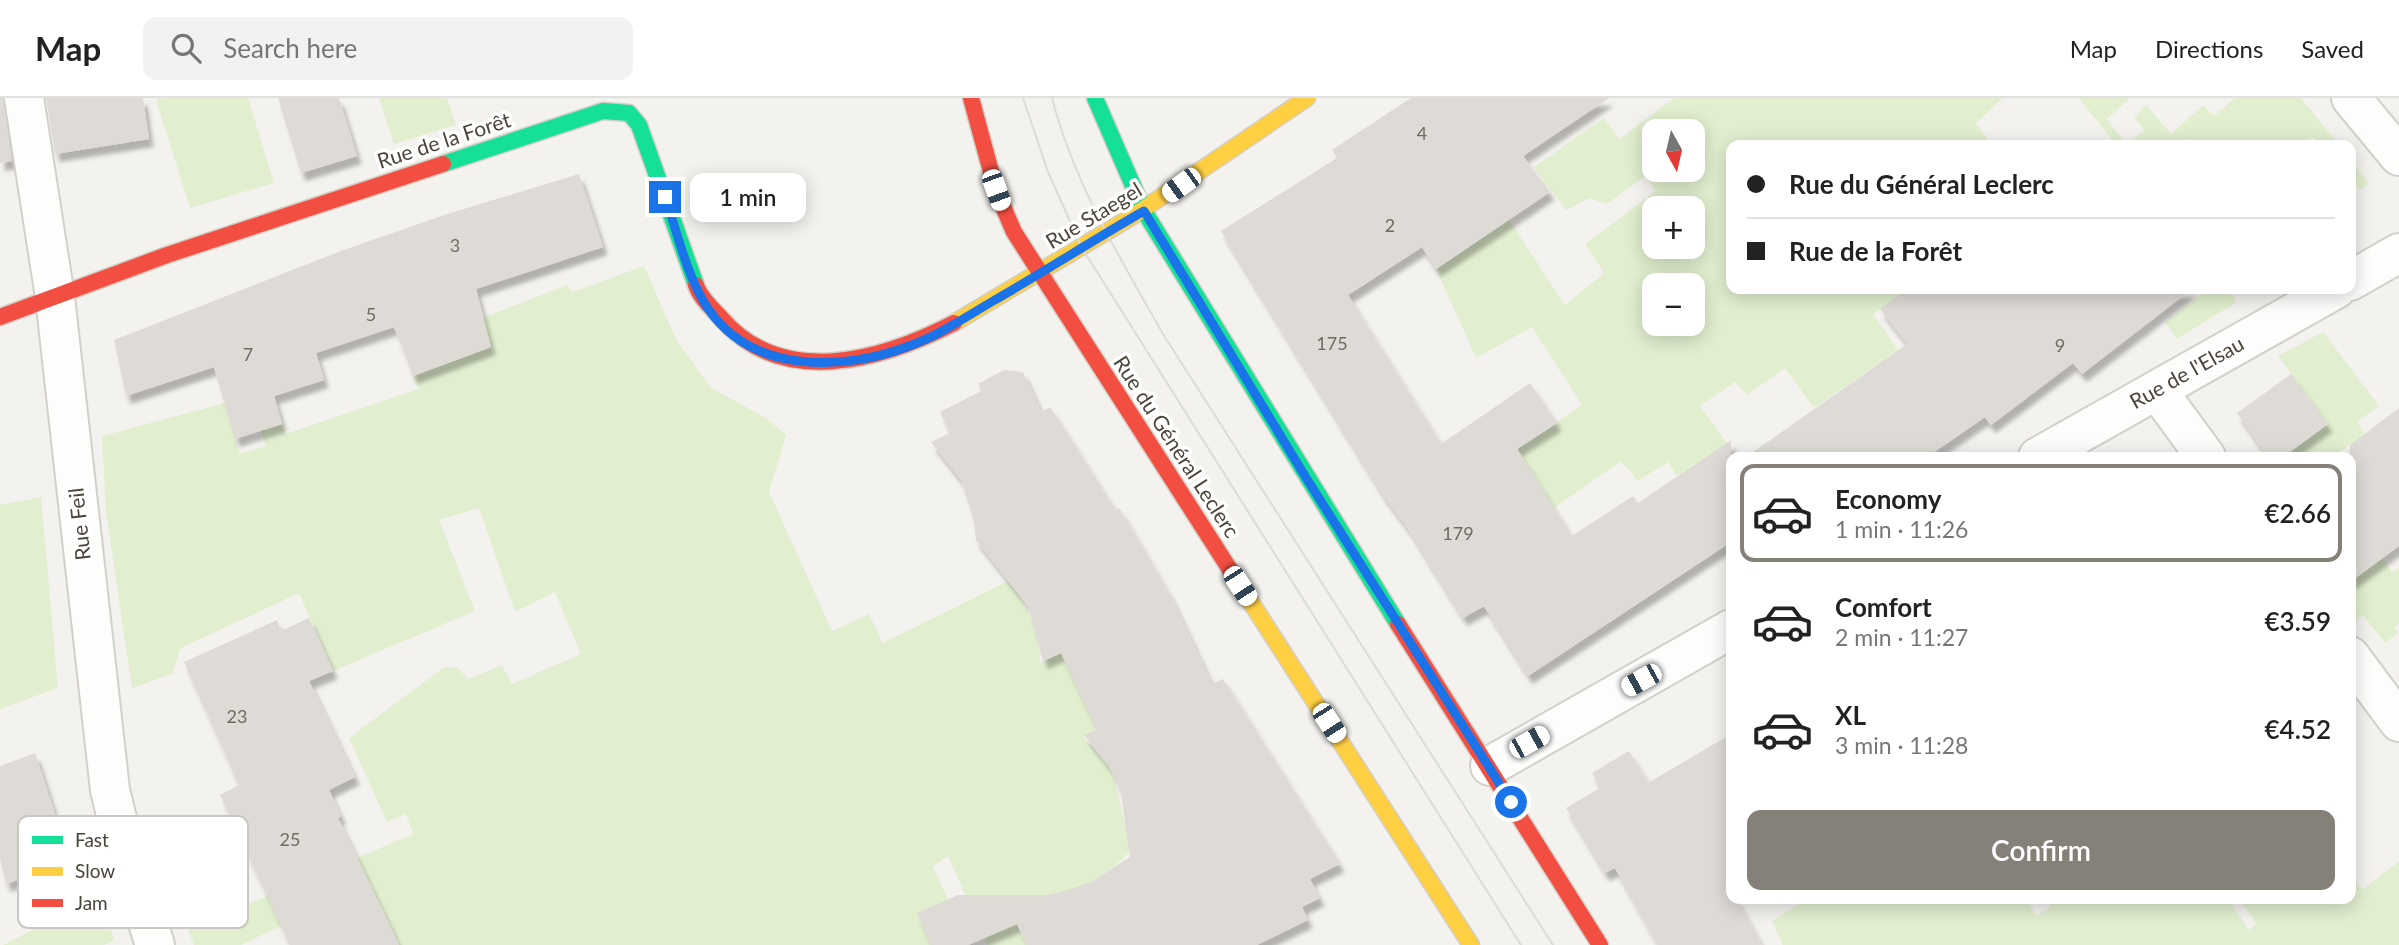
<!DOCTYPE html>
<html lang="en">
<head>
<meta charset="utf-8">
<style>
  :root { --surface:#fff; --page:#f2f2f2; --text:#222; --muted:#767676; --line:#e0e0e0; --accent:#868178 }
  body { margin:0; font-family:Lato,sans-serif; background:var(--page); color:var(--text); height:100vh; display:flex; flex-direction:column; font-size:26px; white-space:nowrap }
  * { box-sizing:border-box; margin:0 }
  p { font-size:23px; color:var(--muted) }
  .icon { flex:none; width:38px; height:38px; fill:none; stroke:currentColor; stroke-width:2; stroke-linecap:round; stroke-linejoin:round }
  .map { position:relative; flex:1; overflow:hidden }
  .sheet { position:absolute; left:1726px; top:354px; width:630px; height:452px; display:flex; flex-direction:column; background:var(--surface); border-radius:14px; box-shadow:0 4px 18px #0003 }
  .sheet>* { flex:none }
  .banner { position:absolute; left:1726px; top:42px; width:630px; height:154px; border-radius:14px; box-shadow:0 4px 18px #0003; display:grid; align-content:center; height:154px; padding:0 21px; background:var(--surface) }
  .needle { width:46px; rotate:172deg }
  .controls { position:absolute; left:1642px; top:21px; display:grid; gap:14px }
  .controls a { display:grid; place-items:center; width:63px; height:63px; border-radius:14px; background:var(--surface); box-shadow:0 4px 18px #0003; font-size:35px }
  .end { position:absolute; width:32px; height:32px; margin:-16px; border:9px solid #1a73e8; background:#fff; box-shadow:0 0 0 4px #fff }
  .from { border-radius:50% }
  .bubble { position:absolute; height:49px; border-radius:14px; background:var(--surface); box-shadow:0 4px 18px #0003; font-size:23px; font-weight:600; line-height:49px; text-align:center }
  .car { position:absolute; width:21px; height:42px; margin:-21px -10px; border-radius:9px; box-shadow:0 0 5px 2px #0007; background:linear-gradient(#fff 24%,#345 0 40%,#fff 0 76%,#345 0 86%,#fff 0) }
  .banner b { display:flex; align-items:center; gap:24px; height:66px; font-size:26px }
  .banner b+b { border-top:2px solid var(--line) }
  .banner i { width:18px; height:18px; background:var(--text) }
  ul { padding:12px 0 0; list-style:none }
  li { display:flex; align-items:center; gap:21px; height:98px; margin:0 14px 10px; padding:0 7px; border:4px solid transparent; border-radius:14px }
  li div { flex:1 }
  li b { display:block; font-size:26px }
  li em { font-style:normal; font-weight:600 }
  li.current { border-color:var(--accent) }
  li>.icon { width:63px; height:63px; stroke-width:1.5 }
  .cta { display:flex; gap:14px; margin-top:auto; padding:14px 21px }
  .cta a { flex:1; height:80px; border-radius:14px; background:var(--accent); color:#fff; font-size:28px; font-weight:600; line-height:80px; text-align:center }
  header { display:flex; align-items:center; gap:42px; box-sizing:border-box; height:98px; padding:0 35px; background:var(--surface); border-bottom:2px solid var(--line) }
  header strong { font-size:33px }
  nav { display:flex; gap:38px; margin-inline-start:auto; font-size:24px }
  .search { width:490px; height:63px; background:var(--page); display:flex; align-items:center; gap:18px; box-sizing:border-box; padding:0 24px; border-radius:14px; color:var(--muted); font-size:26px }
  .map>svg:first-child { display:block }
  .green { fill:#e1eecf; fill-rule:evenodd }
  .building { fill:#dedbd6; filter:url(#shadow) }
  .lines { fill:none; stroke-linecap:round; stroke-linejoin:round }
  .street-casing { stroke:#d2d0cb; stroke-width:42 }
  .fast-casing { stroke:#d3cfc5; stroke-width:19 }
  .slow-casing { stroke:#d3cfc5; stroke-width:19 }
  .jam-casing { stroke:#d3cfc5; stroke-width:19 }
  .street { stroke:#fdfdfc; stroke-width:38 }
  .fast { stroke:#16e098; stroke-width:16 }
  .slow { stroke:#ffcf43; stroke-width:16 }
  .jam { stroke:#f24e42; stroke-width:16 }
  .tram { stroke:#dbdbda; stroke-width:2 }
  .route { stroke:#1a73e8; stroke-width:9 }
  .labels { text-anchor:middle; stroke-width:7; stroke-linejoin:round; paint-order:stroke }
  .number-label { font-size:18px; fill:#706a61 }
  .street-label { font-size:21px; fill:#4b4439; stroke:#fff }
  .key { fill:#fff; stroke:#c9c7c4; stroke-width:2 }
  .key-label { font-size:19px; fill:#4b4439 }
</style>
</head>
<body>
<header>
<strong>Map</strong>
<div class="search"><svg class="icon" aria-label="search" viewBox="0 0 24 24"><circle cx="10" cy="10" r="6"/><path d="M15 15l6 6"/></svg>Search here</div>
<nav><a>Map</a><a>Directions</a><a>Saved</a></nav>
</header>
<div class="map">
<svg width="2399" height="847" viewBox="0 0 2399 847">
  <defs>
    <filter id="shadow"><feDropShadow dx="4.5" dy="8" stdDeviation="2" flood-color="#0004"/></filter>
  </defs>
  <rect width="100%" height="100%" fill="#f4f2ee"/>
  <!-- green -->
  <path class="green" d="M 162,0 L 248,0 L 274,85 L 190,110 L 156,2 Z
    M 379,0 L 447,0 L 456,27 L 394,46 Z
    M 1674,0 L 2003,0 L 1976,25 L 1992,47 L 1731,47 L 1731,191 L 1976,191 L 1924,229 L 1901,197 L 1873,216 L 1898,252 L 1814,310 L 1785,270 L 1747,297 L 1735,284 L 1700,308 L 1727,345 L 1677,378 L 1668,364 L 1638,383 L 1621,363 L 1554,410 L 1516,352 L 1582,307 L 1532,229 L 1476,260 L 1436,171 L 1470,148 L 1483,82 L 1565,207 L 1604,175 L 1585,146 L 1656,93 L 1645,78 L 1607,106 L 1589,100 L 1566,112 L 1534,69 L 1604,20 L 1620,41 ZM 1654,33 L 1692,33 L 1692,72 L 1654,72 ZM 1654,110 L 1692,110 L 1692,149 L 1654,149 ZM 1654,187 L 1692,187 L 1692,226 L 1654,226 Z
    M 2079,0 L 2130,0 L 2107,21 L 2127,47 L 2116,47 Z
    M 2235,0 L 2301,0 L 2339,47 L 2320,47 L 2313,39 L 2302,47 L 2127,47 L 2144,32 L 2134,19 L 2146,7 L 2171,36 L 2203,7 L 2214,18 Z
    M 2350,62 L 2369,85 L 2360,92 L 2350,81 Z
    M 644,168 L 676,241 L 710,289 L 766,320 L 786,337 L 769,394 L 832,533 L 869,516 L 883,545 L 1008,483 C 1028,507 1039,532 1040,565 L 1061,555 L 1103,627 L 1083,638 L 1112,673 L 1127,678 L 1115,684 L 1126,730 L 1139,745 L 1114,769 L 1019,829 L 1027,847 L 987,847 L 948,758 L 933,768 L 948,802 L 931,847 L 399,847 L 370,786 L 241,847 L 194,847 L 188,832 L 413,736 L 406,716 L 387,724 L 349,640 L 443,570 L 457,569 L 468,581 L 502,567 L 512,586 L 581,556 L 555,494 L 515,514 L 479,410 L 439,422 L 475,513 L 333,573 L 299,495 L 181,550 L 172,576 L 132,590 L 106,414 L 102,338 L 225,305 L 240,356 L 266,348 L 261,333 L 282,326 L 286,336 L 418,291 L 413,278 L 491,249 L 480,221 L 567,187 L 573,194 Z
    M 2209,191 L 2228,191 L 2237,204 L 2177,241 L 2165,224 Z
    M 2323,234 L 2379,308 L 2357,324 L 2365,336 L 2332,359 L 2283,359 L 2328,326 L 2278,258 Z
    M 41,399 L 58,590 L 0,611 L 0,407 Z
    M 2383,460 L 2392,474 L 2399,470 L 2399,525 L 2394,529 L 2398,535 L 2385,545 L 2363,517 L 2356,524 L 2350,516 L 2350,474 L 2355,480 Z
    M 2399,763 L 2399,847 L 1783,847 L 1772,823 L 1809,800 L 2025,800 L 2037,818 L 2051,808 L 2046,800 L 2228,800 L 2249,832 L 2256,825 L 2238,800 L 2350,800 L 2350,773 L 2362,792 Z
    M 101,797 L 114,842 L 104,847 L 3,847 Z"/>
  <!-- building -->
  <path class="building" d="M 0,0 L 3,0 L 12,63 L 0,65 Z
    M 46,0 L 143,0 L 149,41 L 55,56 Z
    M 278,0 L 339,0 L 357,58 L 301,75 Z
    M 1411,0 L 1609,0 L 1523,58 L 1550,94 L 1436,171 L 1422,149 L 1348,197 L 1441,346 L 1530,285 L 1557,325 L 1517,351 L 1572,438 L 1633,398 L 1638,405 L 1731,342 L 1731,444 L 1528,578 L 1484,508 L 1463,520 L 1408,431 L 1384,399 L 1221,133 L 1337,60 L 1332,52 Z
    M 579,76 L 603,149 L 476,191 L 491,249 L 413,278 L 394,229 L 316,255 L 324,282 L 274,298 L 282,326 L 235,341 L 214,269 L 126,298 L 114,242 L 341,153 L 444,117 Z
    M 1908,191 L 2192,191 L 2082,276 L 2073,265 L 1991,327 L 1985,319 L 1927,359 L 1746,359 L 1907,246 L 1880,211 Z
    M 1004,272 L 1023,274 L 1041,314 L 1050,309 L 1115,411 L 1119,410 L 1171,499 L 1212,586 L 1223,581 L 1340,766 L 1310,781 L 1320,800 L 1302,809 L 1308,822 L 1257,847 L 1027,847 L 1017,826 L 968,847 L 931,847 L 917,815 L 958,797 L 1047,797 L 1062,794 L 1091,784 L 1130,759 L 1121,695 L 1109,668 L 1084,637 L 1097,631 L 1061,555 L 1043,563 L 1028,508 L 976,442 L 974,423 L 961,382 L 931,344 L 950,335 L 940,314 L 981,293 L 978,286 Z
    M 2291,276 L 2328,326 L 2283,359 L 2268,359 L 2237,315 Z
    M 2399,310 L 2399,448 L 2350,484 L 2350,347 Z
    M 309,520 L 333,573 L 309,583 L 355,679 L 329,692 L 341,718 L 338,720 L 399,847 L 290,847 L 220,697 L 239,687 L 184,564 L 277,522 L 281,533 Z
    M 1731,636 L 1731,800 L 1736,800 L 1762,847 L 1658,847 L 1615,770 L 1605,775 L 1566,710 L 1600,690 L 1592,675 L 1629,653 L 1648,685 Z
    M 35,655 L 63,741 L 56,743 L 64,766 L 6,786 L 0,761 L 0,668 Z"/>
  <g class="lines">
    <!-- street casing -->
    <g class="street-casing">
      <path id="street" d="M 24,0 L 55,199 L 110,692 L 124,749 L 155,847
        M 2351,0 L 2399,58
        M 2350,183 L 2399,155
        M 2157,292 L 2206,359
        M 2038,359 L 2336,191
        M 2350,558 L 2399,624
        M 1490,668 L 1731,531"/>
    </g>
    <!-- fast casing -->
    <g class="fast-casing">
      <path id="fast" d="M 1095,0 L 1144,113 L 1398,526
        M 443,66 L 603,13 L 629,15 L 639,27 L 696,187"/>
    </g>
    <!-- slow casing -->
    <g class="slow-casing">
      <path id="slow" d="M 954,225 L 1136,116 L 1307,0
        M 1236,481 L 1471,847"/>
    </g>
    <!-- jam casing -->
    <g class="jam-casing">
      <path id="jam" d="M 971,0 L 996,92 L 1014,134 L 1236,481
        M 696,187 C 700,200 713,211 722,221 C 783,291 882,262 954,225
        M 0,219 L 167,157 L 443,66
        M 1398,526 L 1600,847"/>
    </g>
    <!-- street -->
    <use href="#street" class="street"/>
    <!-- fast -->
    <use href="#fast" class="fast"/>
    <!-- slow -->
    <use href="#slow" class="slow"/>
    <!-- jam -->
    <use href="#jam" class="jam"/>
    <!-- tram -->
    <path class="tram" d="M 1023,0 L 1048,74 L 1082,150 L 1521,847
      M 1052,0 C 1074,85 1120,160 1163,236 L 1553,847"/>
  </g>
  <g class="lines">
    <!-- route -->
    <path class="route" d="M 665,99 C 678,136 687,180 709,212 C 754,276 844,273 909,248 C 939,237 966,219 993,203 C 1044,174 1093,142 1144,113 L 1305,378 L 1511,704"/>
  </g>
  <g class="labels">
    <!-- number labels -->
    <g class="number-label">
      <text x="1422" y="42">4</text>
      <text x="1390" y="134">2</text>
      <text x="455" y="154">3</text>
      <text x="371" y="223">5</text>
      <text x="1332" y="252">175</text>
      <text x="2060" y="254">9</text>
      <text x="248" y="263">7</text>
      <text x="1458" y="442">179</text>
      <text x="237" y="625">23</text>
      <text x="290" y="748">25</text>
    </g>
    <!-- street labels -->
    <g class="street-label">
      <text transform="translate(444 43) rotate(-18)" y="7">Rue de la Forêt</text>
      <text transform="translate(1094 118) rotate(-31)" y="7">Rue Staegel</text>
      <text transform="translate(2187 275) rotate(-29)" y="7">Rue de l'Elsau</text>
      <text transform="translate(1176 349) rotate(57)" y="7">Rue du Général Leclerc</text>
      <text transform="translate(80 426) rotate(-96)" y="7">Rue Feil</text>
    </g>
  </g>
  <!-- legend -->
  <rect x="18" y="718" width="230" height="112" rx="10" class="key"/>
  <rect x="32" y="738" width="31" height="8" fill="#16e098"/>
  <rect x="32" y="769" width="31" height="9" fill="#ffcf43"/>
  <rect x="32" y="801" width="31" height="8" fill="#f24e42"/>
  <g class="key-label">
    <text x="75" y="749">Fast</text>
    <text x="75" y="780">Slow</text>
    <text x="75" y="812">Jam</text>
  </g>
</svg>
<div class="controls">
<a><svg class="needle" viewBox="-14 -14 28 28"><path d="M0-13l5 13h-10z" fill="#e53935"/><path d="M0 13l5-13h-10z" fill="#767676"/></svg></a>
<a>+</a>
<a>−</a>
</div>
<i class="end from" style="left:1511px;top:704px"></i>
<i class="end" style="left:665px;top:99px"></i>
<div class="bubble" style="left:690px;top:75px;width:116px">1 min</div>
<i class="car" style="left:1181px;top:87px;rotate:234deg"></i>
<i class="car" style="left:996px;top:92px;rotate:160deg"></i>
<i class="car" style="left:1240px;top:488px;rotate:147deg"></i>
<i class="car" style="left:1641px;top:582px;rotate:241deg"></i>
<i class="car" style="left:1329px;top:625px;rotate:147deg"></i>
<i class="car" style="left:1529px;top:644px;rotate:61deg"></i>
<div class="banner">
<b><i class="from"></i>Rue du Général Leclerc</b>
<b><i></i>Rue de la Forêt</b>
</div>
<section class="sheet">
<ul>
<li class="current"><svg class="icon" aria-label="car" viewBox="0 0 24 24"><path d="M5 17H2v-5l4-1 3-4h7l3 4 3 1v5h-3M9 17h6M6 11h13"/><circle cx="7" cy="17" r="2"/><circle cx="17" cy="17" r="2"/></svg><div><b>Economy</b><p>1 min · 11:26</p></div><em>€2.66</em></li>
<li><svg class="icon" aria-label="car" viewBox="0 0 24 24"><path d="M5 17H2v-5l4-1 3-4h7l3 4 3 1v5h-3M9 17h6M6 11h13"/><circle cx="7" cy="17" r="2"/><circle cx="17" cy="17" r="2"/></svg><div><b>Comfort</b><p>2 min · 11:27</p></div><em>€3.59</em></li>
<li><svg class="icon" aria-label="car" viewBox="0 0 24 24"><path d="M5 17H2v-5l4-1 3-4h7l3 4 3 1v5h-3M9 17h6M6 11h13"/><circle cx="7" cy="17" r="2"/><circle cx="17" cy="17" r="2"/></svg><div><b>XL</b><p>3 min · 11:28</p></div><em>€4.52</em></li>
</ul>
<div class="cta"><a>Confirm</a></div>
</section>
</div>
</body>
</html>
